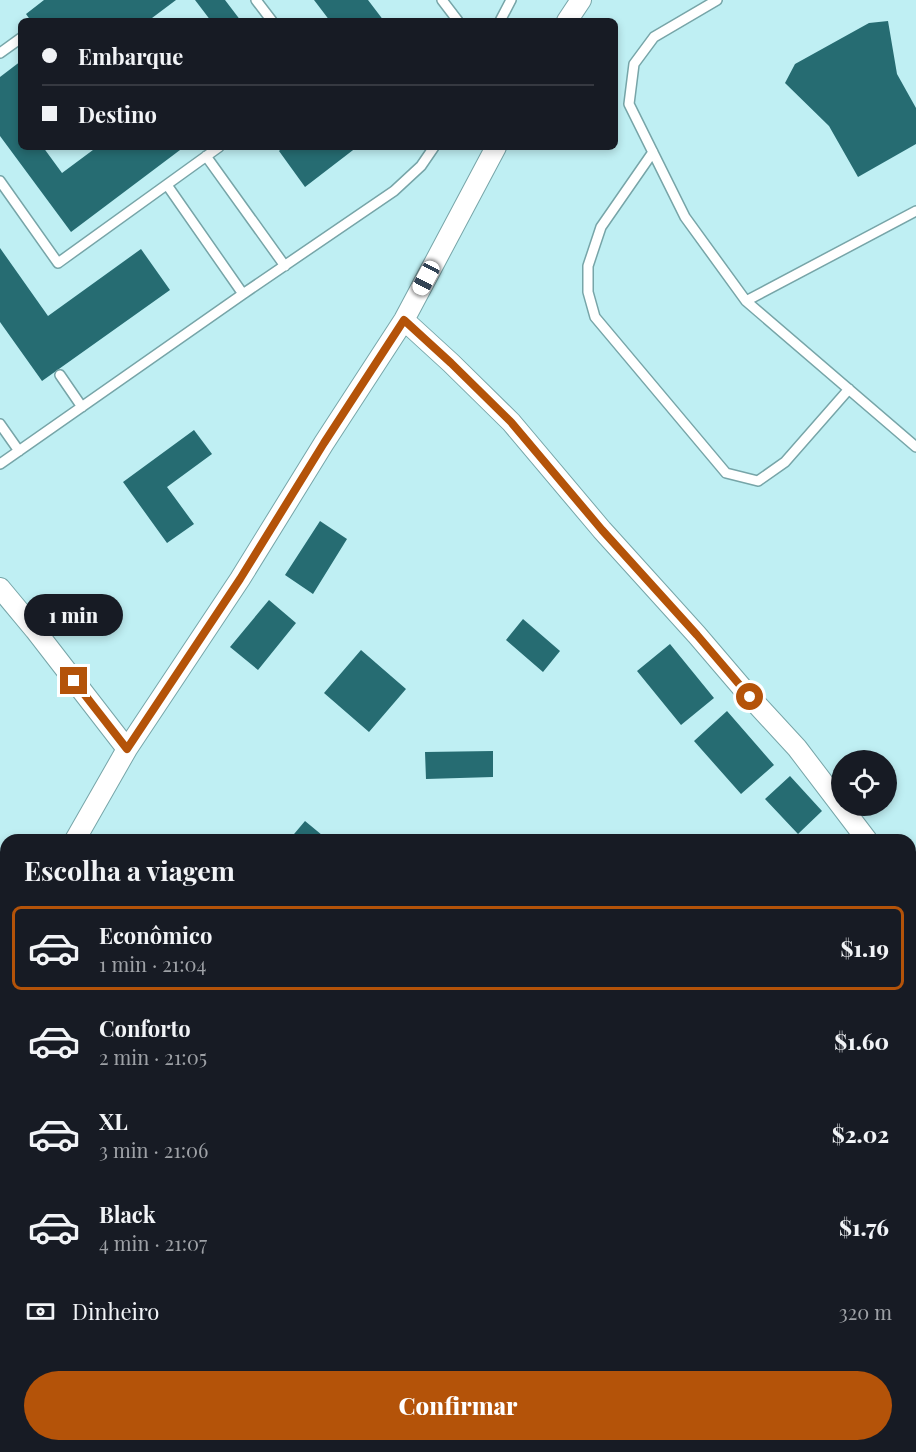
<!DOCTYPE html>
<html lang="pt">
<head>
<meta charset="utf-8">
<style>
  :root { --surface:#171b24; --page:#242831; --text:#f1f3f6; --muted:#9ea1a6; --line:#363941; --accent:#b45309 }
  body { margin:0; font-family:"Playfair Display",serif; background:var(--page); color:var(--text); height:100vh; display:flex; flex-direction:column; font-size:22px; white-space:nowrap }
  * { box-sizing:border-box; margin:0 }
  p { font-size:20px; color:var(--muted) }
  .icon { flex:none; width:33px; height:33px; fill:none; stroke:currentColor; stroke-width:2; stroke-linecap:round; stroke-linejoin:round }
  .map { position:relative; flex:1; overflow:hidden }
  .drawer { position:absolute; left:0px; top:834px; width:916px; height:618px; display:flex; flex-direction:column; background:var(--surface); border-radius:18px 18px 0 0; box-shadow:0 3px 9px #0003 }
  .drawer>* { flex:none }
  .top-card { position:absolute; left:18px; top:18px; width:600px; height:132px; border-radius:9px; box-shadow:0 3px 9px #0003; display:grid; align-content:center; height:132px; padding:0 24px; background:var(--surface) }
  .controls { position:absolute; left:831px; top:750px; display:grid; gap:12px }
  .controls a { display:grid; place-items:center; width:66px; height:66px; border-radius:50%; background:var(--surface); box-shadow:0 3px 9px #0003; font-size:30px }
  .end { position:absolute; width:27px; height:27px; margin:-14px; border:8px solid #b45309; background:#fff; box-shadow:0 0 0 3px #fff }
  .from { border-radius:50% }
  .bubble { position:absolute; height:42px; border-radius:21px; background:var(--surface); box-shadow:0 3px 9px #0003; font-size:20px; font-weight:800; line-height:42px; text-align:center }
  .car { position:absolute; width:18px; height:36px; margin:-18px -9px; border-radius:8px; box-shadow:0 0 4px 2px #0007; background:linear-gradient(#fff 24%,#345 0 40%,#fff 0 76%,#345 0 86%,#fff 0) }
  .top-card b { display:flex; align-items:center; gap:21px; height:57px; font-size:22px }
  .top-card b+b { border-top:2px solid var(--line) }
  .top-card i { width:15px; height:15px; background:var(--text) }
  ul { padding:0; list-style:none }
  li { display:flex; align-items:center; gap:18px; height:84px; margin:0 12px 9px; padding:0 12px; border:3px solid transparent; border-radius:9px }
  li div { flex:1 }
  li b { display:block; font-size:22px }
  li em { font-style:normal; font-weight:800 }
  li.current { border-color:var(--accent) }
  li>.icon { width:54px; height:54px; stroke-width:1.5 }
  h2 { padding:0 24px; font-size:27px; line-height:72px }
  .pay { display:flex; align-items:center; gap:15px; height:66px; padding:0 24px; font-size:22px }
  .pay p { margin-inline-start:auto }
  .action { display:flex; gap:12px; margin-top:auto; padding:12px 24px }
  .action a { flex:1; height:69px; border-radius:36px; background:var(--accent); color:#fff; font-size:24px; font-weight:800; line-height:69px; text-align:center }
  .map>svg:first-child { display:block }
  .building { fill:#266c72 }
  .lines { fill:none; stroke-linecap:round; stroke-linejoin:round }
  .lane-casing { stroke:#77a5a8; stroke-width:12 }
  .street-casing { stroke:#77a5a8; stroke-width:22 }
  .secondary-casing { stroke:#77a5a8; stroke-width:30 }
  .path { stroke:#58777a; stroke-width:4; stroke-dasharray:3 3; stroke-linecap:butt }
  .lane { stroke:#fff; stroke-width:9 }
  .street { stroke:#fff; stroke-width:20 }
  .secondary { stroke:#fff; stroke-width:27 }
  .route { stroke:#b45309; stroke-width:8 }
</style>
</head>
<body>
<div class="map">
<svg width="916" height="1452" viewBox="0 0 916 1452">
  <rect width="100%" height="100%" fill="#bfeff3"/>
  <!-- building -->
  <path class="building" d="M 44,0 L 176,0 L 148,21 L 31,21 L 26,14 Z
    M 195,0 L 225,0 L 241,21 L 211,21 Z
    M 314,0 L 368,0 L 384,21 L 330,21 Z
    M 888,21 L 897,74 L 916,108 L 916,144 L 858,177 L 829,126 L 785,83 L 795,64 L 869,23 Z
    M 21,61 L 21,112 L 19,114 L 21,117 L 21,147 L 43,147 L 62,173 L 97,147 L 184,147 L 71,232 L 0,136 L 0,77 Z
    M 283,147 L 357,147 L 305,187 L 279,151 Z
    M 0,248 L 48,316 L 141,249 L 170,290 L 42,381 L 0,322 Z
    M 194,430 L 212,454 L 167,487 L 194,524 L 167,543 L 123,482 Z
    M 320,521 L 347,539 L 313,594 L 285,575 Z
    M 269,600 L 296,623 L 258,670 L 230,647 Z
    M 523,619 L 560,651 L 543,672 L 506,640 Z
    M 670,644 L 714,698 L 681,725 L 637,671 Z
    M 361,650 L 406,689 L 369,732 L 324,693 Z
    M 727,711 L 774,765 L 741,794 L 694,741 Z
    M 493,751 L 493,777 L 426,779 L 425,752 Z
    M 790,776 L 822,811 L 798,834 L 765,799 Z
    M 305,821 L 328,840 L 289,840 Z
    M 910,1053 L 916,1060 L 916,1144 L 913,1146 L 910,1143 Z
    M 516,1446 L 546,1446 L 542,1452 L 513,1452 Z"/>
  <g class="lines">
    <!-- lane casing -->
    <g class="lane-casing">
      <path id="lane" d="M 256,0 L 272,21
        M 442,0 L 458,21
        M 717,0 L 654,37 L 634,64 L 629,104 L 685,217 L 746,301 L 916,447
        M 500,21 L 511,0
        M 0,53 L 21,38
        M 653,152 L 601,227 L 588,266 L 588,292 L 595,317 L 726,473 L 758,481 L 785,462 L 849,389
        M 206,156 L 285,266
        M 0,181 L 58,263 L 219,147
        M 167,185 L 243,294
        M 746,301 L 916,211
        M 60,375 L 82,407
        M 0,424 L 19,451
        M 0,464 L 243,294 L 394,191 L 421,166 L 434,147
        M 397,1446 L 401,1448 L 423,1452
        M 442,1452 L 462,1446"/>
    </g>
    <!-- street casing -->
    <g class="street-casing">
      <path id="street" d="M 567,21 L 581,0
        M 404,320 L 451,363 L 511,422 L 602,530 L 697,635 L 750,697 L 797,748 L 867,840
        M 0,588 L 35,630 L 127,749
        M 75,840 L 127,749 L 240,579 L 324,443 L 404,320 L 496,147
        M 910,903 L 916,912
        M 0,961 L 6,952"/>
    </g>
    <!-- secondary casing -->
    <g class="secondary-casing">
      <path id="secondary" d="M 0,1144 L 6,1151
        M 252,1446 L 258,1452"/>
    </g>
    <!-- path -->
    <path class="path" d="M 910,866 L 916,862"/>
    <!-- lane -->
    <use href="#lane" class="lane"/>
    <!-- street -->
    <use href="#street" class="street"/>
    <!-- secondary -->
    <use href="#secondary" class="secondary"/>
  </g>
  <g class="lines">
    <!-- route -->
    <path class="route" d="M 74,681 L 127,749 L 240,579 L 324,443 L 404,320 L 451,363 L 511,422 L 602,530 L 697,635 L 750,697"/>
  </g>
</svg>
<div class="controls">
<a><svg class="icon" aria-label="locate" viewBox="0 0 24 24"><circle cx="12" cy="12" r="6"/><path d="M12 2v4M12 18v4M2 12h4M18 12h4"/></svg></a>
</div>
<i class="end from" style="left:750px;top:697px"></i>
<i class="end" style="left:74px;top:681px"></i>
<div class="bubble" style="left:24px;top:594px;width:99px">1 min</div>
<i class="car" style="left:426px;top:278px;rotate:208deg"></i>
<div class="top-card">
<b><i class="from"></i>Embarque</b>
<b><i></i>Destino</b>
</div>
<section class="drawer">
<h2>Escolha a viagem</h2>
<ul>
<li class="current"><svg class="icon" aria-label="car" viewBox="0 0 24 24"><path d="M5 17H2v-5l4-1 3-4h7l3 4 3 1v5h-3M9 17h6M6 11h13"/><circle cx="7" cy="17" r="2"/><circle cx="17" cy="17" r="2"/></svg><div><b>Econômico</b><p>1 min · 21:04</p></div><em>$1.19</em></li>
<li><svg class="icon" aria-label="car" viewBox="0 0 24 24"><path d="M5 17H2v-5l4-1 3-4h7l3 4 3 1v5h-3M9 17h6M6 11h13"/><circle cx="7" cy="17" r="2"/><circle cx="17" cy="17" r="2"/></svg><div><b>Conforto</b><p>2 min · 21:05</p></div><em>$1.60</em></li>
<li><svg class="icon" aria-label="car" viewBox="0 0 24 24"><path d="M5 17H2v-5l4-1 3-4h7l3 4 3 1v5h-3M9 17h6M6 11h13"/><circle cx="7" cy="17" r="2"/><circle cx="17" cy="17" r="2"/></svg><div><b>XL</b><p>3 min · 21:06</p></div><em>$2.02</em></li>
<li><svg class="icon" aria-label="car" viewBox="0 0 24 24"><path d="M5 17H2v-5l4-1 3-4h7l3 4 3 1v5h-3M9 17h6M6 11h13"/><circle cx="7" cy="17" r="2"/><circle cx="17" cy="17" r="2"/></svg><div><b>Black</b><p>4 min · 21:07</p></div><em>$1.76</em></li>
</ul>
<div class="pay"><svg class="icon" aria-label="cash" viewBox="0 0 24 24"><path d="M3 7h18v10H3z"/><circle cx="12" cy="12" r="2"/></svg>Dinheiro<p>320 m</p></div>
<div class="action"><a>Confirmar</a></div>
</section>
</div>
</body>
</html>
